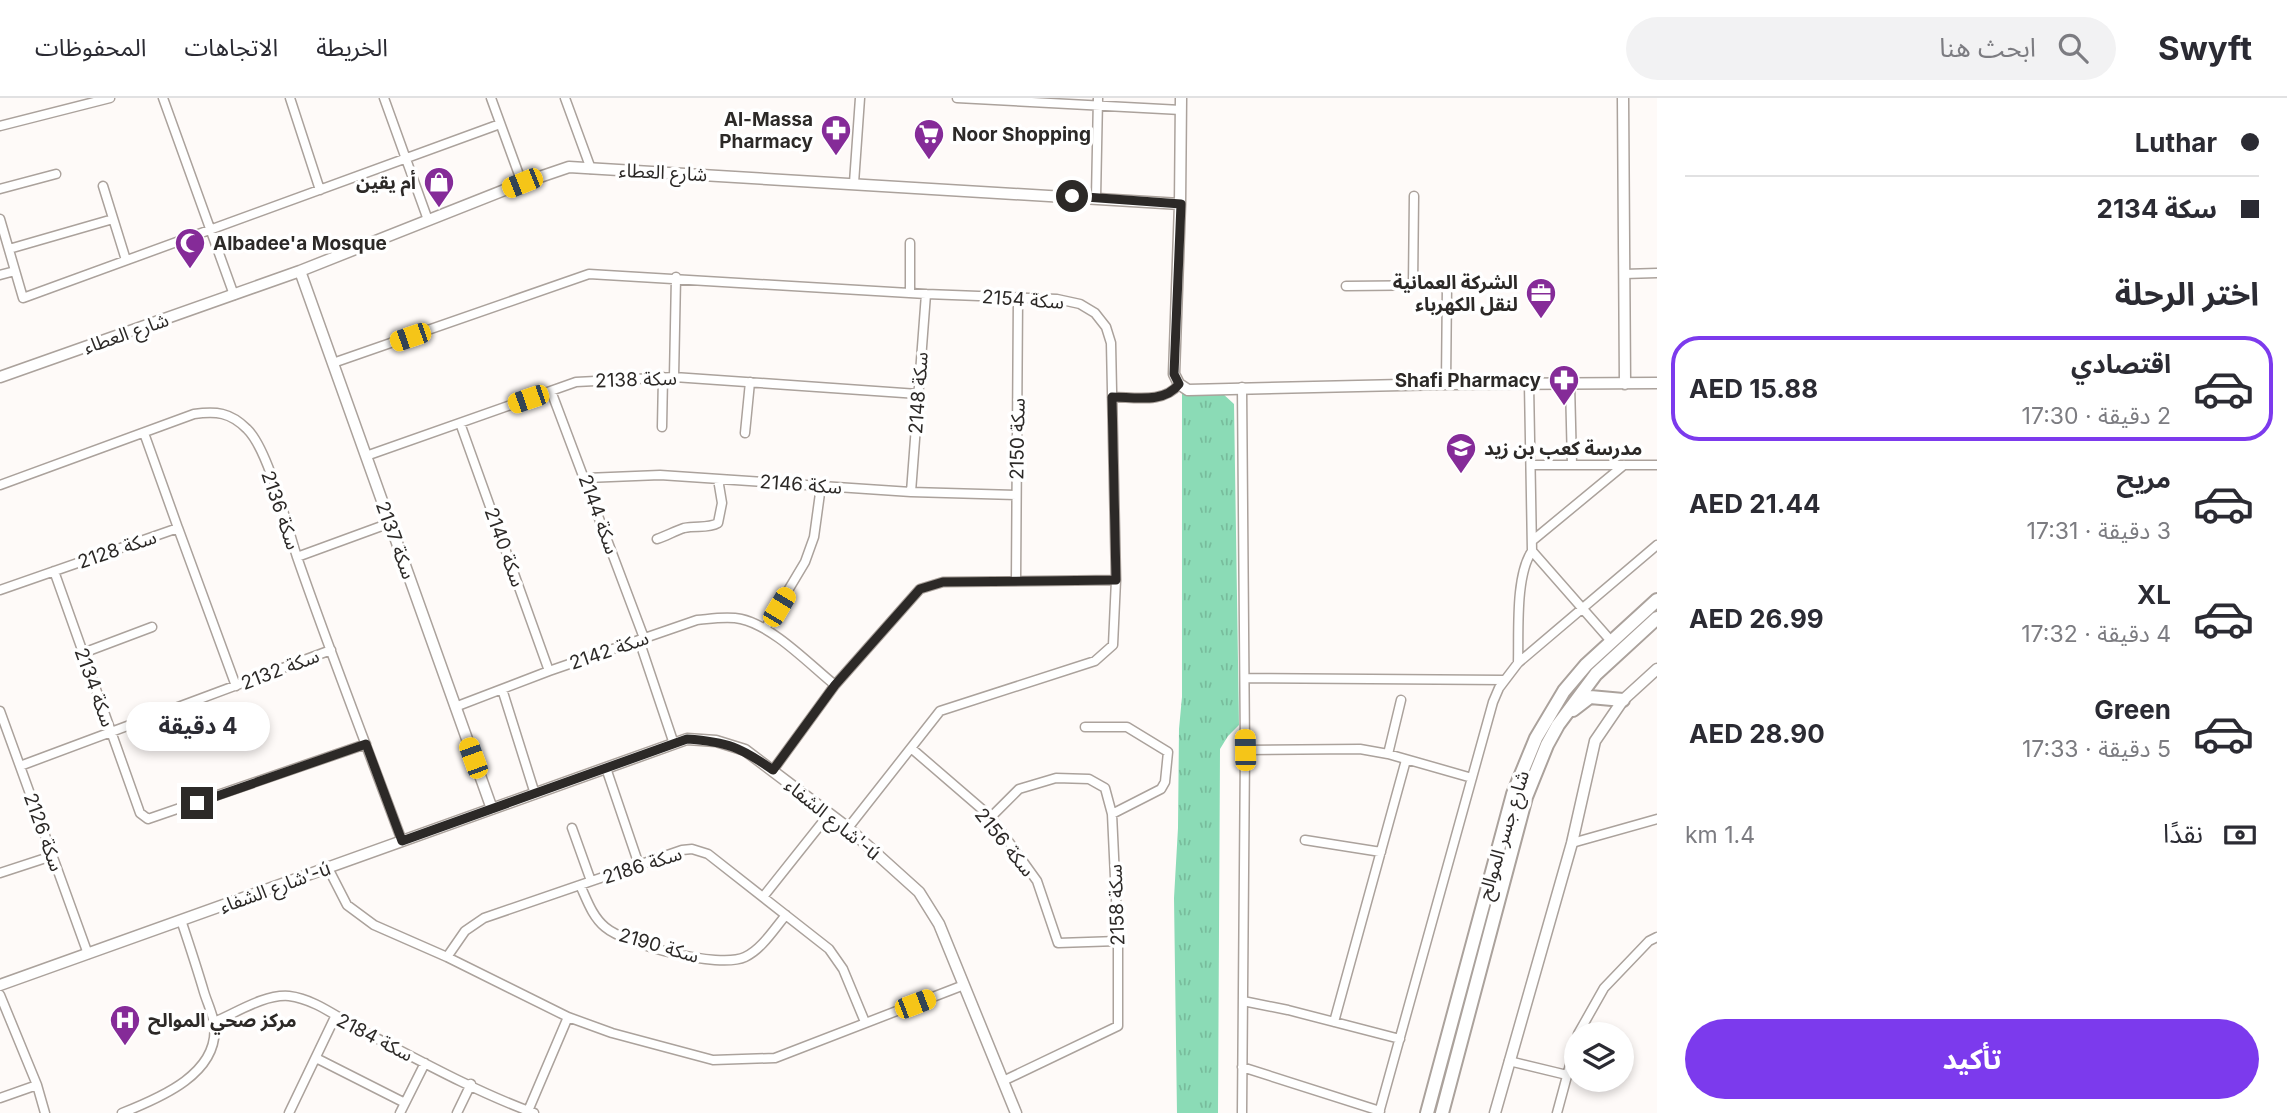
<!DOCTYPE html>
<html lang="ar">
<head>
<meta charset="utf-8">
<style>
  :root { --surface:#fff; --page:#f2f2f3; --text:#2b2b33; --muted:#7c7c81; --line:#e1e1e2; --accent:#7c3aed }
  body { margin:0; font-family:Inter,"Noto Sans Arabic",sans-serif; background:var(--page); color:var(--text); direction:rtl; height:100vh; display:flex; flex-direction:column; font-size:26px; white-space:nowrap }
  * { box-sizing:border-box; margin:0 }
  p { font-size:23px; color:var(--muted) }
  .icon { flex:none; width:38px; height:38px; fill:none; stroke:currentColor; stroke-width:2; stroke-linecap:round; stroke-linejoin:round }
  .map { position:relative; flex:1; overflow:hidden; direction:ltr }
  .side { display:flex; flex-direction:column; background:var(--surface); width:630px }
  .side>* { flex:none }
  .top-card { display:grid; align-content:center; height:154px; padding:0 28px; background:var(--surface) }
  .fabs { position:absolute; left:1564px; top:924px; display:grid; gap:14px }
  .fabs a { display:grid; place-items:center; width:70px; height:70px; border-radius:50%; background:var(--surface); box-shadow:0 4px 10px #0003; font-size:35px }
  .end { position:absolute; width:32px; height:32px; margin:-16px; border:9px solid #2c2927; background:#fff; box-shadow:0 0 0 4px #fff }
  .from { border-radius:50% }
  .bubble { position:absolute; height:49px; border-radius:24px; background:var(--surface); box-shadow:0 4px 10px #0003; font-size:23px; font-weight:700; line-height:49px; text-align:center; direction:rtl }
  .car { position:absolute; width:21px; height:42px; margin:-21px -10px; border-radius:9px; box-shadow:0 0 5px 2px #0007; background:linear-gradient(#f5c518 24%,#345 0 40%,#f5c518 0 76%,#345 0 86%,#f5c518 0) }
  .top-card b { display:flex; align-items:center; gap:24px; height:66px; font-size:26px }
  .top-card b+b { border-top:2px solid var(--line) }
  .top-card i { width:18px; height:18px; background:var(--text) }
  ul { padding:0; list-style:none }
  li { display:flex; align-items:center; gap:21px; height:105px; margin:0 14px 10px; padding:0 14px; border:4px solid transparent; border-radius:28px }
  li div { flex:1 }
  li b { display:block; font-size:26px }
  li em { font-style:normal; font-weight:700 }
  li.current { border-color:var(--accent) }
  li>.icon { width:63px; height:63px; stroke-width:1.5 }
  h2 { padding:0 28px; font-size:32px; line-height:84px }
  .pay { display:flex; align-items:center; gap:18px; height:77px; padding:0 28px; font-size:26px }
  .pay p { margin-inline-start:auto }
  .cta { display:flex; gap:14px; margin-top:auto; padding:14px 28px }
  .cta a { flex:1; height:80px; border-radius:42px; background:var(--accent); color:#fff; font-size:28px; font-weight:700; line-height:80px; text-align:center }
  header { display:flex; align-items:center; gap:42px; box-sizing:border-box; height:98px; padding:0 35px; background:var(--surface); border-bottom:2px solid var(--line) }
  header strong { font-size:33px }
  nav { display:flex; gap:38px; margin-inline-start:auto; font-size:24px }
  .search { width:490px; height:63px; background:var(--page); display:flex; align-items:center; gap:18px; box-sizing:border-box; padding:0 24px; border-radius:38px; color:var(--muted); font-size:26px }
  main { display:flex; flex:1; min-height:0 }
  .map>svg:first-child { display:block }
  .grass { fill:url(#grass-tufts) }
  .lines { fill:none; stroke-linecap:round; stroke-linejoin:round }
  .minor-casing { stroke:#aba29c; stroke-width:11 }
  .tertiary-casing { stroke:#aba29c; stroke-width:13 }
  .primary-casing { stroke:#aba29c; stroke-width:16 }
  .minor { stroke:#fff; stroke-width:8 }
  .tertiary { stroke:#fff; stroke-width:10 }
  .primary { stroke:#fff; stroke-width:12 }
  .route { stroke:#2c2927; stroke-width:9 }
  .labels { text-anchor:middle; stroke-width:7; stroke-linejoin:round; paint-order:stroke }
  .poi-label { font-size:19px; font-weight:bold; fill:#2c2927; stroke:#fff; text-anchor:end }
  .street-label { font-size:19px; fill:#2c2927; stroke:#fff }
</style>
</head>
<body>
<header>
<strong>Swyft</strong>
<div class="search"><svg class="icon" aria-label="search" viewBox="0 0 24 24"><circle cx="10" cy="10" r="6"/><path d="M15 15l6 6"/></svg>ابحث هنا</div>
<nav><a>الخريطة</a><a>الاتجاهات</a><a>المحفوظات</a></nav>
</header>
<main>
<section class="side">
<div class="top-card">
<b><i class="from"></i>Luthar</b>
<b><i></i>سكة 2134</b>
</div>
<h2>اختر الرحلة</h2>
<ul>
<li class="current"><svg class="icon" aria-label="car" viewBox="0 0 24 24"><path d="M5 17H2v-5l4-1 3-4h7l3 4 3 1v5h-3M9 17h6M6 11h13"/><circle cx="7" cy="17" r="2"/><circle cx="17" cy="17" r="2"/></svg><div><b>اقتصادي</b><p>2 دقيقة · 17:30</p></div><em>AED 15.88</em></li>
<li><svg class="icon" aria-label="car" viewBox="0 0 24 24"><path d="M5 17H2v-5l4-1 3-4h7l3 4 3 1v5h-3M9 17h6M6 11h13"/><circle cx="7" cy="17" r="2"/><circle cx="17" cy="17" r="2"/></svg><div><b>مريح</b><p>3 دقيقة · 17:31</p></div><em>AED 21.44</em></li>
<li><svg class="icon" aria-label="car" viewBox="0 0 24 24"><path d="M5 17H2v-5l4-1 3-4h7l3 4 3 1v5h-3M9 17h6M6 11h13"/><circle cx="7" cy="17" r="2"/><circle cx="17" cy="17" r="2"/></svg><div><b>XL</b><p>4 دقيقة · 17:32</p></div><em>AED 26.99</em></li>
<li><svg class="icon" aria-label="car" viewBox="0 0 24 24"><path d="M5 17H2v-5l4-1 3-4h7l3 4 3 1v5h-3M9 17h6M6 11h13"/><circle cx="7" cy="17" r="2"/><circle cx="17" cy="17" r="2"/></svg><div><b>Green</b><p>5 دقيقة · 17:33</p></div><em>AED 28.90</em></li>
</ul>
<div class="pay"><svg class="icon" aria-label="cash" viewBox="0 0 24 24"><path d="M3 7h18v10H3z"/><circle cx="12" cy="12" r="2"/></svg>نقدًا<p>1.4 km</p></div>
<div class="cta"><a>تأكيد</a></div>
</section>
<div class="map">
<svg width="1657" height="1015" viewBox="0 0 1657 1015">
  <defs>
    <pattern id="grass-tufts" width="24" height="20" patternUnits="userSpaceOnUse" patternTransform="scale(1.75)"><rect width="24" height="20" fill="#8bdbb6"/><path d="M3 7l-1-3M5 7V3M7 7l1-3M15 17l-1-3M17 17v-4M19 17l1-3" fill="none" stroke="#78bc9c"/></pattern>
  </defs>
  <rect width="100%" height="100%" fill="#fefaf8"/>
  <!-- grass -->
  <path class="grass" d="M 1222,295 L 1234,306 L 1239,627 L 1228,638 L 1220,651 L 1218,1015 L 1177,1015 L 1174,800 L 1178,730 L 1179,631 L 1182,599 L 1182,296 Z"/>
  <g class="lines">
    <!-- minor casing -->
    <g class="minor-casing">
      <path id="minor" d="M 163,0 L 234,197
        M 290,0 L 320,92
        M 384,0 L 428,122
        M 491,0 L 522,85
        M 565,0 L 591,71
        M 957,0 L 1181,12
        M 0,28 L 110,0
        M 854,85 L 860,0
        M 103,88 L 126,162
        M 0,91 L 56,76
        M 1096,100 L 1098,0
        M 0,121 L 23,200 L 500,26
        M 910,145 L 910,195
        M 9,151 L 113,121
        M 1624,176 L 1657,175
        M 0,177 L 15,173
        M 1346,188 L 1447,187 L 1446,286
        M 1413,188 L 1414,98
        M 333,265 L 589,176 L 926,196 L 1057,201 L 1080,206 L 1095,215 L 1106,229 L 1111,245 L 1116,482 L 1113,547 L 1095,563 L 940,613 L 848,730
        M 674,279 L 676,179
        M 1529,286 L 1532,453 L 1611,543
        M 1570,286 L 1572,367
        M 551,293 L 644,540
        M 1112,299 C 1134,299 1164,306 1179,286
        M 460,325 L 549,573
        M 662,329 L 663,279
        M 745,335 L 750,284
        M 366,358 L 576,284 L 674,279 L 918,296
        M 1531,367 L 1657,367
        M 586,380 L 660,377 L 911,394 L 1016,397
        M 0,387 L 194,316 C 216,313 230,314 247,331 C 268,351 287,428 297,459 C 330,554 367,649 402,743
        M 911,394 L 926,196
        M 178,430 L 236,588
        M 657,441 C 666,438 675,433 684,430 C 696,427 708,431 718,425 L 722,405 L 718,381
        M 1532,443 L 1624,367
        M 297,459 L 390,425
        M 54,473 L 140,715 L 148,721 L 366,646
        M 1016,483 L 1018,199
        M 0,492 L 178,430 L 144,335
        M 765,531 L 805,464 L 814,439 L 821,388
        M 639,542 L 674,646
        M 83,555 L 152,529
        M 1518,565 C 1519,534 1515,478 1532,453
        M 1245,580 L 1504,582
        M 502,591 L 535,696
        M 455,609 L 549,573 L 697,522 C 710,521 727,518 741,521 C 773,528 809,566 835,587
        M 0,613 L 88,856
        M 1085,629 L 1127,629 L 1168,654 L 1165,684 L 1161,691 L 1112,716
        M 911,650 L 991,719 L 1037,783 L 1058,845 L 1118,843
        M 1245,652 L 1360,651 L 1388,656 L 1472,680
        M 1388,656 L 1401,602
        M 20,668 L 331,552
        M 606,670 L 639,767
        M 773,672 L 835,587 L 920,491 L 943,484 L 1116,482
        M 991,719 L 1019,691 L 1056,680 L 1089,681 L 1105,690 L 1112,716 L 1118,843 L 1118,928 L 1003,983
        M 572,730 L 591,783
        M 1305,742 L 1381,754
        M 1572,745 L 1657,721
        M 328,770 L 347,807 L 374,827 L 447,859 L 568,919 L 612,935 L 713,962 L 775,960 L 964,887
        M 0,775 L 52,758
        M 580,787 C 587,802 592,818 605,829 C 626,847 719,871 745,859 C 762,851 774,831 786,817
        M 763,799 L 829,716
        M 447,859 L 465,833 L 484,820 L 682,752 L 692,751 L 708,756 L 829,851 L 843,871 L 865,924
        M 0,897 L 37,987 L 45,1015
        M 1243,903 L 1288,912 L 1400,941
        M 214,924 C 236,915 264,896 289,898 C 315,901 338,920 361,932 C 417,961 474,993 534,1015
        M 1334,924 L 1406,662
        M 1578,936 L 1604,890 L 1649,843 L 1657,839
        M 316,960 L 405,1005
        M 1509,963 L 1567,977
        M 1242,969 L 1380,1013
        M 0,1000 L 37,987
        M 528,1013 L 568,919
        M 122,1015 C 160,1000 221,975 214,925 C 212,914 207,904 204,894 C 197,870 189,846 181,822
        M 289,1015 L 335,919
        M 400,1015 L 425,965
        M 457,1015 L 471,986
        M 1242,1015 L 1245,652 L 1242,289
        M 1379,1015 L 1493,604 L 1499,590 L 1518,565 L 1657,447
        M 1557,1015 L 1577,941"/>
    </g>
    <!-- tertiary casing -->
    <g class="tertiary-casing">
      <path id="tertiary" d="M 1623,0 L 1625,286
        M 1180,106 L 1181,0
        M 300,173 L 492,711
        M 0,279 L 300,173 L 522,85 L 569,69 L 1180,106 L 1174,276 L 1179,286 L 1188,292 L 1446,286 L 1657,285
        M 0,887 L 687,641 L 716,643 L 745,652 L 848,730 L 919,794 L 939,826 L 1016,1015
        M 1495,1015 L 1572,745 L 1595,643 L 1623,602 L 1657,571"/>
    </g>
    <!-- primary casing -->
    <g class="primary-casing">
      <path id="primary" d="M 1573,612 L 1590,599 L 1623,602
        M 1427,1015 L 1513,696 L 1536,640 L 1564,593 L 1586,567 L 1657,502
        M 1442,1015 L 1526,699 L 1547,647 L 1558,627 L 1596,576 L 1657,520"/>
    </g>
    <!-- minor -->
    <use href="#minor" class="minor"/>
    <!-- tertiary -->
    <use href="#tertiary" class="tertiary"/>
    <!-- primary -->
    <use href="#primary" class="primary"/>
  </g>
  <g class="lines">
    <!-- route -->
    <path class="route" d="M 197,705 L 366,646 L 402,743 L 687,641 C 728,644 740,649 773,672 L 835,587 L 920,491 L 943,484 L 1116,482 L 1112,299 C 1134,299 1164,306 1179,286 L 1174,276 L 1181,106 L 1072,98"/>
  </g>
  <!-- icons -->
  <defs>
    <g id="pharmacy-pin" transform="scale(1.575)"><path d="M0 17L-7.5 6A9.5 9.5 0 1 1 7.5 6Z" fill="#852b98" stroke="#fff"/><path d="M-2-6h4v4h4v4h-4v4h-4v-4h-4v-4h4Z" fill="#fff"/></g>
    <g id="supermarket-pin" transform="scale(1.575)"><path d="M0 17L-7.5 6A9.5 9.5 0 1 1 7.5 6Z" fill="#852b98" stroke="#fff"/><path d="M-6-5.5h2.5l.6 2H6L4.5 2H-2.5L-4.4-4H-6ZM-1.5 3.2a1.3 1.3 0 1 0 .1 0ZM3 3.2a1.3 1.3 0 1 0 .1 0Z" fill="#fff"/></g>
    <g id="shop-pin" transform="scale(1.575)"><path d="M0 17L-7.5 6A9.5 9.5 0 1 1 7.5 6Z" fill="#852b98" stroke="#fff"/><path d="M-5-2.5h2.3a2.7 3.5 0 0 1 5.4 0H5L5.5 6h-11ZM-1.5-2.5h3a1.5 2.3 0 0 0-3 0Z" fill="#fff"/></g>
    <g id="mosque-pin" transform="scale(1.575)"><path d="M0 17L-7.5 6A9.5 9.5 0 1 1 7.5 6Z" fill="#852b98" stroke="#fff"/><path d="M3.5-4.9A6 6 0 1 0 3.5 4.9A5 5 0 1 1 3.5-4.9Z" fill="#fff"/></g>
    <g id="office-pin" transform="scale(1.575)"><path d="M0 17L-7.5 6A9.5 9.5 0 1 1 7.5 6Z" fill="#852b98" stroke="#fff"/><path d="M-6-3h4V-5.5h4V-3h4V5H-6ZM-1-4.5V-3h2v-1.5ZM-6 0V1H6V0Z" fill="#fff"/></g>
    <g id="school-pin" transform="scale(1.575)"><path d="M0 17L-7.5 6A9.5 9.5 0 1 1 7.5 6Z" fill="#852b98" stroke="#fff"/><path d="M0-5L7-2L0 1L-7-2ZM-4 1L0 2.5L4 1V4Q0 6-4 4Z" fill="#fff"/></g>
    <g id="hospital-pin" transform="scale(1.575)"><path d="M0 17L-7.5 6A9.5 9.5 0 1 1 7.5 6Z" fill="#852b98" stroke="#fff"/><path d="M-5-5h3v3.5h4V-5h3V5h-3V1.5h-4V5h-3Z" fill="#fff"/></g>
  </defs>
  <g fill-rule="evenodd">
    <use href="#pharmacy-pin" x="836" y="32"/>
    <use href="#supermarket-pin" x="929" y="36"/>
    <use href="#shop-pin" x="439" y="84"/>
    <use href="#mosque-pin" x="190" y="145"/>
    <use href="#office-pin" x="1541" y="195"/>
    <use href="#pharmacy-pin" x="1564" y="282"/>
    <use href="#school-pin" x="1461" y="350"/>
    <use href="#hospital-pin" x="125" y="922"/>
  </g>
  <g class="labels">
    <!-- poi labels -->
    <g class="poi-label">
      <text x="813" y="28">Al-Massa<tspan x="813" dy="22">Pharmacy</tspan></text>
      <text x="952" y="43" text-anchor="start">Noor Shopping</text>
      <text x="416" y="91">أم يقين</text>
      <text x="213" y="152" text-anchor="start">Albadee'a Mosque</text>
      <text x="1518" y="191">الشرکة العمانیة<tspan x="1518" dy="22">لنقل الکهرباء</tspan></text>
      <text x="1541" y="289">Shafi Pharmacy</text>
      <text x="1484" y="357" text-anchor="start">مدرسة كعب بن زيد</text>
      <text x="148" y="929" text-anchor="start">مركز صحي الموالح</text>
    </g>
    <!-- street labels -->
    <g class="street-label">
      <text transform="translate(663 74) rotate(3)" y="7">شارع العطاء</text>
      <text transform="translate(1023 201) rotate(4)" y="7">سكة 2154</text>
      <text transform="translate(126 235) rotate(-19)" y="7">شارع العطاء</text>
      <text transform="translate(636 281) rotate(-2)" y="7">سكة 2138</text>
      <text transform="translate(918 295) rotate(-86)" y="7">سكة 2148</text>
      <text transform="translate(1017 341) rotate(-89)" y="7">سكة 2150</text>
      <text transform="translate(801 386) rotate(4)" y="7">سكة 2146</text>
      <text transform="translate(281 412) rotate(71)" y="7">سكة 2136</text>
      <text transform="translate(599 416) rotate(70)" y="7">سكة 2144</text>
      <text transform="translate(396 442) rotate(70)" y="7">سكة 2137</text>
      <text transform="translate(505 449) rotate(70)" y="7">سكة 2140</text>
      <text transform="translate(117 451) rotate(-19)" y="7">سكة 2128</text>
      <text transform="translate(609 552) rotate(-19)" y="7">سكة 2142</text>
      <text transform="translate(280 571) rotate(-21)" y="7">سكة 2132</text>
      <text transform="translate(95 589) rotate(70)" y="7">سكة 2134</text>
      <text transform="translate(833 721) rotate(39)" y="7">شارع الشفاء'-ú</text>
      <text transform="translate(44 734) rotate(70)" y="7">سكة 2126</text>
      <text transform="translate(1503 737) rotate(-73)" y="7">شارع جسر الموالح</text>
      <text transform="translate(1005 744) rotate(51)" y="7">سكة 2156</text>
      <text transform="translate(642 767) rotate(-18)" y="7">سكة 2186</text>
      <text transform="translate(275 789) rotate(-20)" y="7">شارع الشفاء'-ú</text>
      <text transform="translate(1116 807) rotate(-92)" y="7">سكة 2158</text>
      <text transform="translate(659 847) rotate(16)" y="7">سكة 2190</text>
      <text transform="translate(375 939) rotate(27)" y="7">سكة 2184</text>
    </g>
  </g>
</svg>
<div class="fabs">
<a><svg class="icon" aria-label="layers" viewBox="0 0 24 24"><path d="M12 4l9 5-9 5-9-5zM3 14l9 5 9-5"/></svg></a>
</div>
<i class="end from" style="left:1072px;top:98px"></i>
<i class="end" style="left:197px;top:705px"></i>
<div class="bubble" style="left:126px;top:604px;width:144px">4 دقيقة</div>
<i class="car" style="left:522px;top:85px;rotate:248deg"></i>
<i class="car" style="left:410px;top:239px;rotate:251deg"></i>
<i class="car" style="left:528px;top:301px;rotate:251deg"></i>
<i class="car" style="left:779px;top:509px;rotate:31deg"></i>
<i class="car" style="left:1245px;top:652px;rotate:359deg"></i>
<i class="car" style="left:473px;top:660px;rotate:340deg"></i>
<i class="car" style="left:915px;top:906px;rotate:69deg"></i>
</div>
</main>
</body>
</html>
